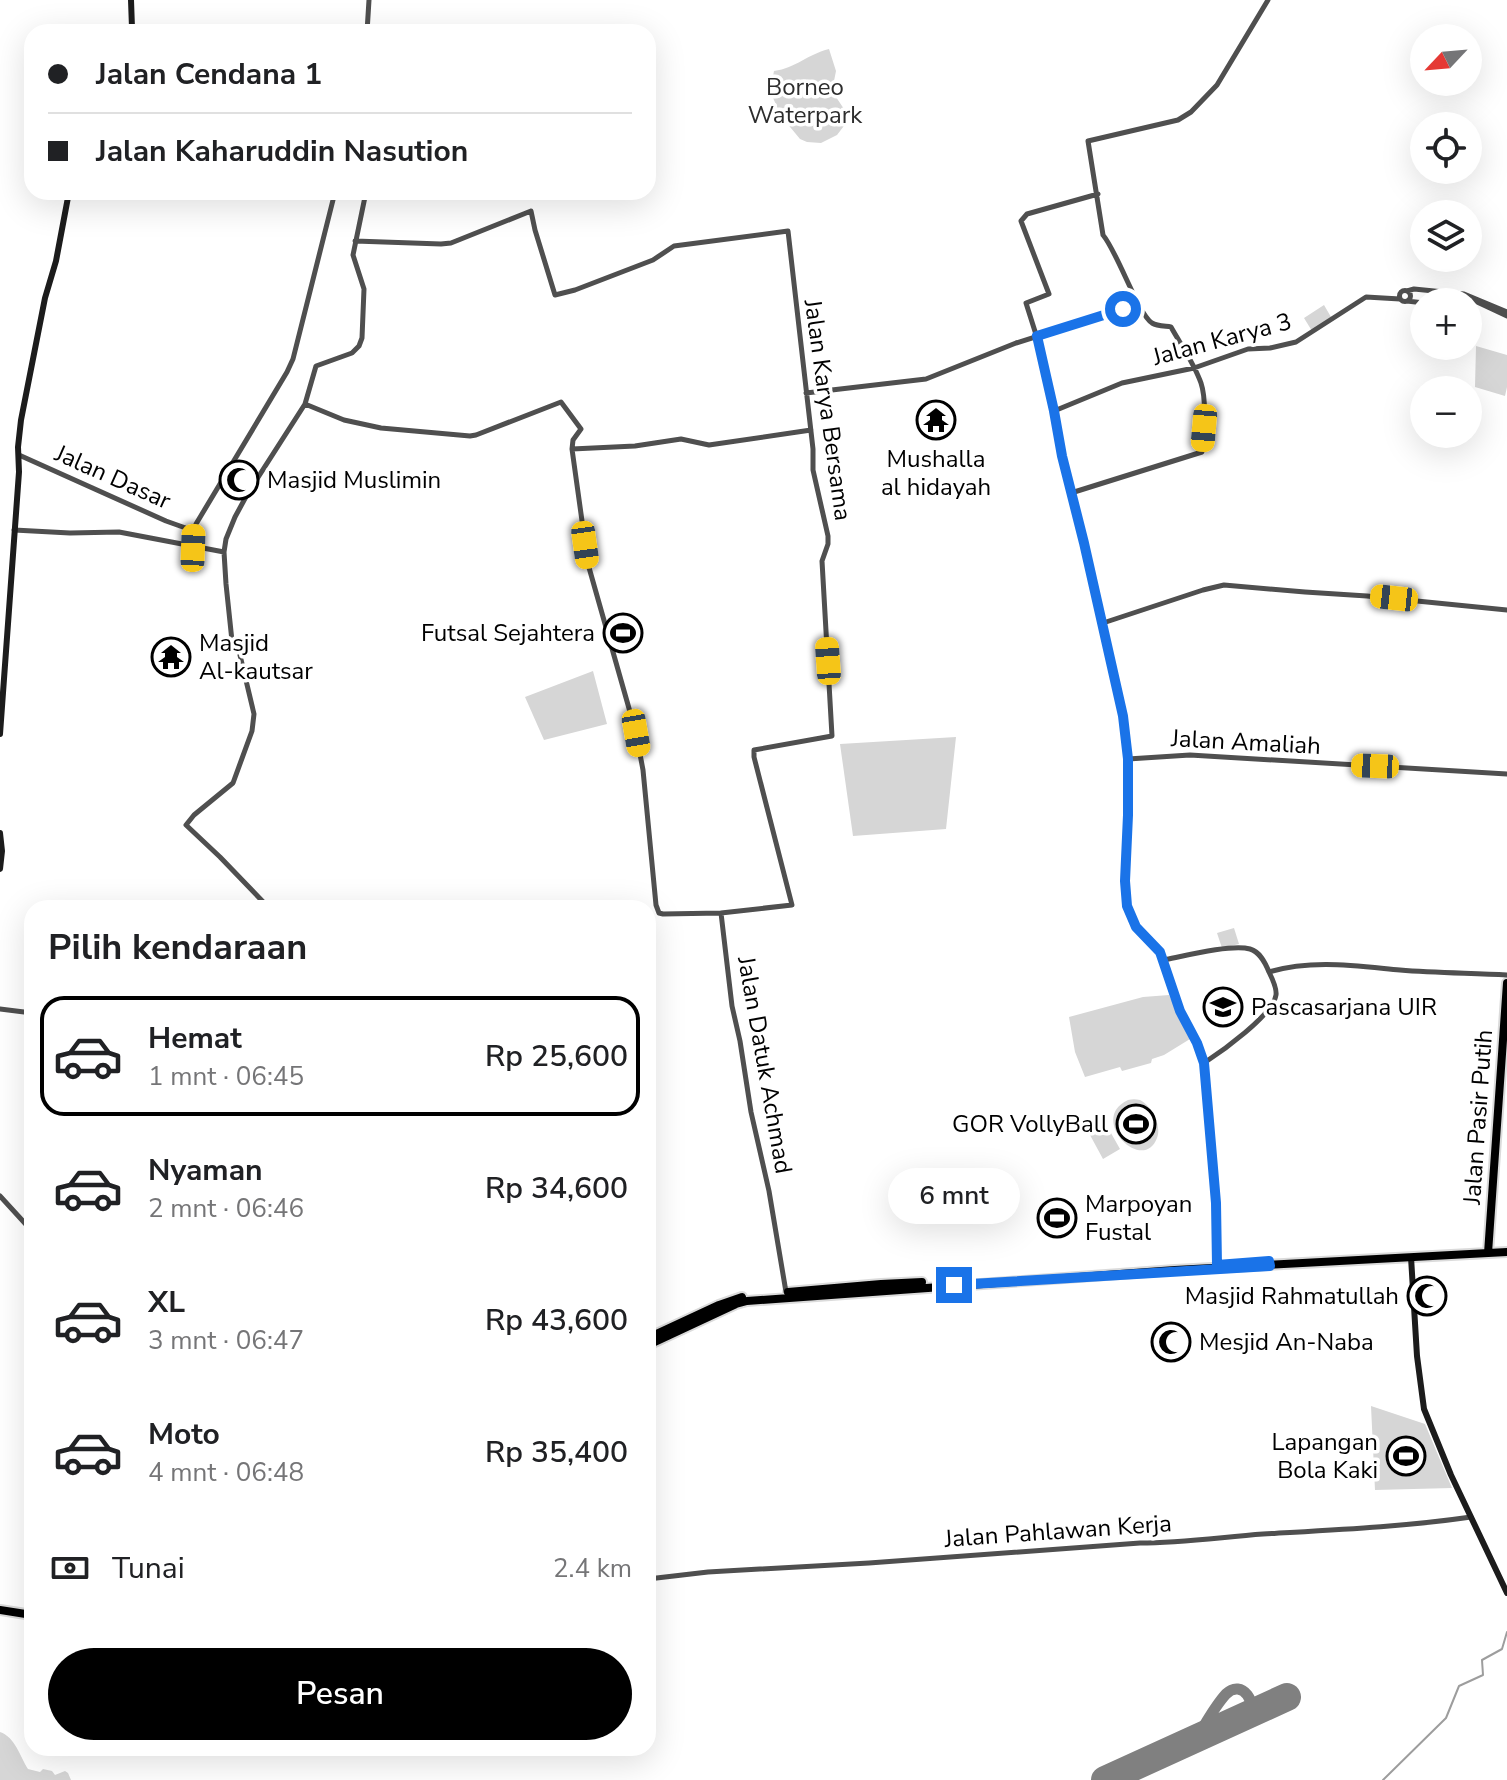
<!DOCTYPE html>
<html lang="id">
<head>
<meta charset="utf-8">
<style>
  :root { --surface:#fff; --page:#f2f2f2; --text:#202124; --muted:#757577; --line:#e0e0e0; --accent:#000 }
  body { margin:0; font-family:"Nunito Sans",sans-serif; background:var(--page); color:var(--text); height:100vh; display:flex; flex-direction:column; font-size:30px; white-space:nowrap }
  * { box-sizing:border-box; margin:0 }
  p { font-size:26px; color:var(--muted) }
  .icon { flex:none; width:44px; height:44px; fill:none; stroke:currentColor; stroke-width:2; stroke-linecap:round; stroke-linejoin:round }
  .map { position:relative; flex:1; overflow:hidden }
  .sheet { position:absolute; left:24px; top:900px; width:632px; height:856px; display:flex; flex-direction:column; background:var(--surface); border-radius:24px; box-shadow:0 8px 32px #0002 }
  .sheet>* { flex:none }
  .top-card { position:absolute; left:24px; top:24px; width:632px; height:176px; border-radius:24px; box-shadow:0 8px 32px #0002; display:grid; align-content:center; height:176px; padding:0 24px; background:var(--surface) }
  .needle { width:52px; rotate:244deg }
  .buttons { position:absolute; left:1410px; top:24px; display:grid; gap:16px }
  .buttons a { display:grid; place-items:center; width:72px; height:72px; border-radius:50%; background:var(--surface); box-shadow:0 8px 32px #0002; font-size:40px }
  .end { position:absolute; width:36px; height:36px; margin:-18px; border:10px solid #1a73e8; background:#fff; box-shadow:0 0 0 4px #fff }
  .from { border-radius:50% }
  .bubble { position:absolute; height:56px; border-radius:28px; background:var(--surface); box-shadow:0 8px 32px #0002; font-size:26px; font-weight:600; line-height:56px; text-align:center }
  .car { position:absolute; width:24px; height:48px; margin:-24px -12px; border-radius:10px; box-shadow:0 0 6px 2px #0007; background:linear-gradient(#f5c518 24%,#345 0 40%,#f5c518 0 76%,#345 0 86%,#f5c518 0) }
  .top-card b { display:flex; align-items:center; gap:28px; height:76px; font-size:30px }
  .top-card b+b { border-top:2px solid var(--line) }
  .top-card i { width:20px; height:20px; background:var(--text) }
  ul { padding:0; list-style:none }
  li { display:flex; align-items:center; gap:24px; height:120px; margin:0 16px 12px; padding:0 8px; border:4px solid transparent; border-radius:24px }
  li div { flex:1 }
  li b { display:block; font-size:30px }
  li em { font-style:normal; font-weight:600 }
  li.current { border-color:var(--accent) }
  li>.icon { width:72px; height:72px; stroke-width:1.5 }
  h2 { padding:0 24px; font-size:36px; line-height:96px }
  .pay { display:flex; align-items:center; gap:20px; height:88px; padding:0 24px; font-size:30px }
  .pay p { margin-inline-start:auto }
  .cta { display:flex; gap:16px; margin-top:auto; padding:16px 24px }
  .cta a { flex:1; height:92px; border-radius:48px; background:var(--accent); color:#fff; font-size:32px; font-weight:600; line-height:92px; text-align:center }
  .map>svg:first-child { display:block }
  .green { fill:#d6d6d6 }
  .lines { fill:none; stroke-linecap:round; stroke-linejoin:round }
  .stream { stroke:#9d9d9d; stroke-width:2 }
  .taxiway { stroke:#808080; stroke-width:11 }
  .runway { stroke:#808080; stroke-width:28 }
  .trunk-casing { stroke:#dbdbdb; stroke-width:12 }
  .tertiary { stroke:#4f4f4f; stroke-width:5 }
  .secondary { stroke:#1c1c1c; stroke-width:6 }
  .trunk { stroke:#000; stroke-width:8 }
  .route { stroke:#1a73e8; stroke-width:10 }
  .labels { text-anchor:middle; stroke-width:7; stroke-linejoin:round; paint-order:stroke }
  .park-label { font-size:24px; fill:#2d2d2d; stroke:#fff }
  .street-label { font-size:24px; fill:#000; stroke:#fff }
  .poi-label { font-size:24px; fill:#000; stroke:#fff; text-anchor:start }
</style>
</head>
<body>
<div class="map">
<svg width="1507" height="1780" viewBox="0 0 1507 1780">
  <rect width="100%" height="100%" fill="#fff"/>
  <!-- green -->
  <path class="green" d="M 829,49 L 836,71 L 832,91 L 850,118 L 837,135 L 821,143 L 807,142 L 800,139 L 781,116 L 770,91 L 774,71 C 796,68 808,54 829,49 Z
    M 1324,305 L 1331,317 L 1312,331 L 1304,318 Z
    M 1476,346 L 1507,355 L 1507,387 L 1505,396 L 1475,387 Z
    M 593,671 L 607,724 L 544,740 L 525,697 Z
    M 956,737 L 946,829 L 853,836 L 840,744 Z
    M 1234,928 L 1239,944 L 1222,948 L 1217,933 Z
    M 1169,995 L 1190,1039 L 1164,1055 L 1152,1059 L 1151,1063 L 1122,1071 L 1120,1067 L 1085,1077 L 1075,1052 L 1069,1017 L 1143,997 Z
    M 1128,1100 C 1132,1099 1136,1099 1140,1100 C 1152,1106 1162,1126 1157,1138 C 1143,1175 1087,1119 1128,1100 Z
    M 1107,1126 L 1120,1149 L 1103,1159 L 1090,1135 Z
    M 1067,1209 L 1068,1225 L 1048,1228 L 1046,1211 Z
    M 1371,1406 L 1425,1424 L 1452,1488 L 1375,1490 Z
    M 0,1732 C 15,1737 20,1756 28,1769 L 40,1772 L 43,1769 L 52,1771 L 55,1775 L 65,1771 L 68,1773 L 71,1780 L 0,1780 Z"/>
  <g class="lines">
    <!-- stream -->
    <path class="stream" d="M 1383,1780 L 1446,1718 L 1459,1686 L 1483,1675 L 1482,1660 L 1502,1649 L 1507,1632"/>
    <!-- taxiway -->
    <path class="taxiway" d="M 1196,1739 C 1205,1725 1214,1707 1226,1694 C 1242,1678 1259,1703 1249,1722 L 1230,1723"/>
    <!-- runway -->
    <path class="runway" d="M 1105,1780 L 1287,1697"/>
    <!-- trunk casing -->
    <g class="trunk-casing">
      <path id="trunk" d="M 1488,1253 L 1507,983
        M 788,1292 L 881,1284 L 922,1282
        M 648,1338 L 719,1305 L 742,1297
        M 648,1345 L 736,1304 L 747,1301 L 1175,1270 L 1507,1252
        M 0,1610 L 32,1615"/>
    </g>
    <!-- tertiary -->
    <path class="tertiary" d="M 367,32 L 369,0
      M 1098,194 L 1027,214 L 1021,221 L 1049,294 L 1026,303 L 1039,344 L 1062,456 L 1084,543 L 1123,716 L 1128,765 L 1128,815 L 1125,881 L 1127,906 L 1136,927 L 1160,952 L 1180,1011 L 1197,1043 L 1204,1063 L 1216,1203 L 1217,1265
      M1399.5 296a5.5 5.5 0 1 1 11 0a5.5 5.5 0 1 1-11 0Z
      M 1407,291 L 1414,289 L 1464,294 L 1507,312
      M 1407,301 L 1424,303
      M 1457,302 L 1475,301 L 1507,316
      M 806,393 L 926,379 L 1016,343 L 1139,304
      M 305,404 L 344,420 L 381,428 L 470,436 L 476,435 L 561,402 L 581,429 L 573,440 L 572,449 L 588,564 L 636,733 L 643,770 L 656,905 L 659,913 L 663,914 L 721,913 L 792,905 L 754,757 L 754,750 L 832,736 L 822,561 L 828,544 L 828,536 L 813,470 L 813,449 L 788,231 L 674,246 L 653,260 L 575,290 L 555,295 L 535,230 L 531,211 L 451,243 L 441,244 L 355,241
      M 1054,411 L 1122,383 L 1194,368 L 1248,349 L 1270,348 L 1296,342 L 1366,297 L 1400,299
      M 572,449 L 635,446 L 681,439 L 709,445 L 811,430
      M 19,455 L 166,521 L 194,531
      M 1071,493 L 1202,452 C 1204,432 1207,401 1201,383 C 1194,363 1181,345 1171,327 C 1165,326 1157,326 1152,323 C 1138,314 1118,253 1103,235 L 1088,141 L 1178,120 L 1191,112 L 1217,85 L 1268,0
      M 14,530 L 70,533 L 119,532 L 224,552
      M 193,548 L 196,524 L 287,372 L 293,359 L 335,192
      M 1103,623 L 1203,590 L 1224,585 L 1305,592 L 1367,596 L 1507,610
      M 1128,759 L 1190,755 L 1507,774
      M 269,908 L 220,857 L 186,825 L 194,815 L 233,783 L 252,731 L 254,714 L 239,651 L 235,649 L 232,641 L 226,584 L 224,552 L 226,539 L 235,517 L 248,493 L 305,404 L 316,366 L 352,353 L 359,346 L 362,338 L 364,289 L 353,255 L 366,192
      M 721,913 L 732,1006 L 740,1041 L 751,1112 L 769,1191 L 786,1292
      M 1164,960 C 1184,956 1231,944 1250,949 C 1260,952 1265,962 1269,972 C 1272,978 1277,988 1276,995 C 1273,1015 1221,1052 1204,1063
      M 1269,972 C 1312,959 1357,966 1400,970 C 1436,973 1471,973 1507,975
      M 0,1009 L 32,1013
      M 0,1196 L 32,1231
      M 648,1579 L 708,1572 L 869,1563 L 1140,1543 C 1181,1543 1222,1537 1263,1534 C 1332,1530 1402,1527 1471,1517"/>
    <!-- secondary -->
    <path class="secondary" d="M 108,32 L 109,29 L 123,32
      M 130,32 L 132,28 L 131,0
      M 0,734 L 19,472 L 18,447 L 21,420 L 45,298 L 56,261 L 69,192
      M 0,833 L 2,851 L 0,869
      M 1411,1257 L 1417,1356 L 1424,1409 L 1451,1475 L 1507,1593"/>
    <!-- trunk -->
    <use href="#trunk" class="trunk"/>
  </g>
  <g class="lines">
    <!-- route -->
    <path class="route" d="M 954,1285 L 1270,1266 L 1269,1261 L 1217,1265 L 1216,1203 L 1204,1063 L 1197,1043 L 1180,1011 L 1160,952 L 1136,927 L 1127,906 L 1125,881 L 1128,815 L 1128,759 L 1123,716 L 1084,543 L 1062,456 L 1054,411 L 1037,336 L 1123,309"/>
  </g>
  <!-- icons -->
  <defs>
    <g id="temple-ring" transform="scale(2)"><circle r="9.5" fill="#fff" stroke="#000" stroke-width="1.5"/><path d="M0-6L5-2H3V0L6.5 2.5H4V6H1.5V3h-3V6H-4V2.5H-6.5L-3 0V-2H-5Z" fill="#000"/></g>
    <g id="mosque-ring" transform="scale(2)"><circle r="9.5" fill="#fff" stroke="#000" stroke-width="1.5"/><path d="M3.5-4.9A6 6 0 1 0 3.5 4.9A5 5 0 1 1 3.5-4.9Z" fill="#000"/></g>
    <g id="stadium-ring" transform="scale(2)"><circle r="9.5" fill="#fff" stroke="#000" stroke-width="1.5"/><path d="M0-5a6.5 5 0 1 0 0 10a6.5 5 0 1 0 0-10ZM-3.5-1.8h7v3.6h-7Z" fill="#000"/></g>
    <g id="university-ring" transform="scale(2)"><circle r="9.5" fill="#fff" stroke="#000" stroke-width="1.5"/><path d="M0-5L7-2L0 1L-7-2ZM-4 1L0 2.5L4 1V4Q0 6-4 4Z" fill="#000"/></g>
  </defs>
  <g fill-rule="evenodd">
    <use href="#temple-ring" x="936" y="420"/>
    <use href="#mosque-ring" x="239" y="480"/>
    <use href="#stadium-ring" x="623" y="633"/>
    <use href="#temple-ring" x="171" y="657"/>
    <use href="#university-ring" x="1223" y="1007"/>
    <use href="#stadium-ring" x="1136" y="1124"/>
    <use href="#stadium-ring" x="1057" y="1218"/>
    <use href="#mosque-ring" x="1427" y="1296"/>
    <use href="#mosque-ring" x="1171" y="1342"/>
    <use href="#stadium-ring" x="1406" y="1456"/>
  </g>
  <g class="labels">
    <!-- park labels -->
    <g class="park-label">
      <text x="805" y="95">Borneo<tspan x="805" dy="28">Waterpark</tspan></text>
    </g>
    <!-- street labels -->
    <g class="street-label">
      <text transform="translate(1222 339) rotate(-15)" y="8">Jalan Karya 3</text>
      <text transform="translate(828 410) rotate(82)" y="8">Jalan Karya Bersama</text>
      <text transform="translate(113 477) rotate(24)" y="8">Jalan Dasar</text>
      <text transform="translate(1246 742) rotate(3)" y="8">Jalan Amaliah</text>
      <text transform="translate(765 1065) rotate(80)" y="8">Jalan Datuk Achmad</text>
      <text transform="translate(1478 1117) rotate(-86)" y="8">Jalan Pasir Putih</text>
      <text transform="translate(1058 1531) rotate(-4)" y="8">Jalan Pahlawan Kerja</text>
    </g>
    <!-- poi labels -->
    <g class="poi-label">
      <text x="936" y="467" text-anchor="middle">Mushalla<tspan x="936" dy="28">al hidayah</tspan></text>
      <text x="267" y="488">Masjid Muslimin</text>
      <text x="595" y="641" text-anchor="end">Futsal Sejahtera</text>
      <text x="199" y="651">Masjid<tspan x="199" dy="28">Al-kautsar</tspan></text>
      <text x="1251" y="1015">Pascasarjana UIR</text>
      <text x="1108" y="1132" text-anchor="end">GOR VollyBall</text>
      <text x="1085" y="1212">Marpoyan<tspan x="1085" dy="28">Fustal</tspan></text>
      <text x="1399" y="1304" text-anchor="end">Masjid Rahmatullah</text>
      <text x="1199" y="1350">Mesjid An-Naba</text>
      <text x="1378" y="1450" text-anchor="end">Lapangan<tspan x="1378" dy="28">Bola Kaki</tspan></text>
    </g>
  </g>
</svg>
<div class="buttons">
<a><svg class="needle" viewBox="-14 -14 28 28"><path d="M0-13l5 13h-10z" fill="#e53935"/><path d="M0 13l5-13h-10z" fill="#757577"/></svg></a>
<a><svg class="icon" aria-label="locate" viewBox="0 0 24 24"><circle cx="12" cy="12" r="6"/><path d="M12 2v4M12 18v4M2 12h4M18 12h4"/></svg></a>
<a><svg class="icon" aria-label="layers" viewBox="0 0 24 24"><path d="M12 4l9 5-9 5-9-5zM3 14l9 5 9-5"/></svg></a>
<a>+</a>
<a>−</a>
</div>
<i class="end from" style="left:1123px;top:309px"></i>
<i class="end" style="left:954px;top:1285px"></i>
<div class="bubble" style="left:888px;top:1168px;width:132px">6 mnt</div>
<i class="car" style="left:1204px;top:428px;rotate:185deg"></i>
<i class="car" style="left:585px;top:545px;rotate:172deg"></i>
<i class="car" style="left:193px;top:548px;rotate:2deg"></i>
<i class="car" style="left:1394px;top:598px;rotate:276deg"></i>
<i class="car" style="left:828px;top:661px;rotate:356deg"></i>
<i class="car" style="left:636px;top:733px;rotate:170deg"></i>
<i class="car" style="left:1375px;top:766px;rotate:272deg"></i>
<div class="top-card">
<b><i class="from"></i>Jalan Cendana 1</b>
<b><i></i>Jalan Kaharuddin Nasution</b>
</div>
<section class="sheet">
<h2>Pilih kendaraan</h2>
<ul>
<li class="current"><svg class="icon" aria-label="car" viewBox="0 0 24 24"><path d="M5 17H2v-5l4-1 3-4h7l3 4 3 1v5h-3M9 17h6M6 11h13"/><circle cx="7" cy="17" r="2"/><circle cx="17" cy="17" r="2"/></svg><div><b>Hemat</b><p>1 mnt · 06:45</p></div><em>Rp 25,600</em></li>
<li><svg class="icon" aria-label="car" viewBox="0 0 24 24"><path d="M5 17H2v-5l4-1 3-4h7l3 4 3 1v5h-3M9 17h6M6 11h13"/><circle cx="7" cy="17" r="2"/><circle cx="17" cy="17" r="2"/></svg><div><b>Nyaman</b><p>2 mnt · 06:46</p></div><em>Rp 34,600</em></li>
<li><svg class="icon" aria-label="car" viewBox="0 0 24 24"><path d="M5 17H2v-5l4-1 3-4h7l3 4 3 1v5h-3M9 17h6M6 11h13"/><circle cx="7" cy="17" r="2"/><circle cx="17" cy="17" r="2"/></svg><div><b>XL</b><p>3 mnt · 06:47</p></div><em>Rp 43,600</em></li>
<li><svg class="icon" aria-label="car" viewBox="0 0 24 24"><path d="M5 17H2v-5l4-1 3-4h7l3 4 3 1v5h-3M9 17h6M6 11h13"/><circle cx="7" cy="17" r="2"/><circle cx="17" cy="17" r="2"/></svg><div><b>Moto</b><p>4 mnt · 06:48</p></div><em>Rp 35,400</em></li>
</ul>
<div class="pay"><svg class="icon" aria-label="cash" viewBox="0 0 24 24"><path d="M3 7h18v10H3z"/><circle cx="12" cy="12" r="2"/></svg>Tunai<p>2.4 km</p></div>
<div class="cta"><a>Pesan</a></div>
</section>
</div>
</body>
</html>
